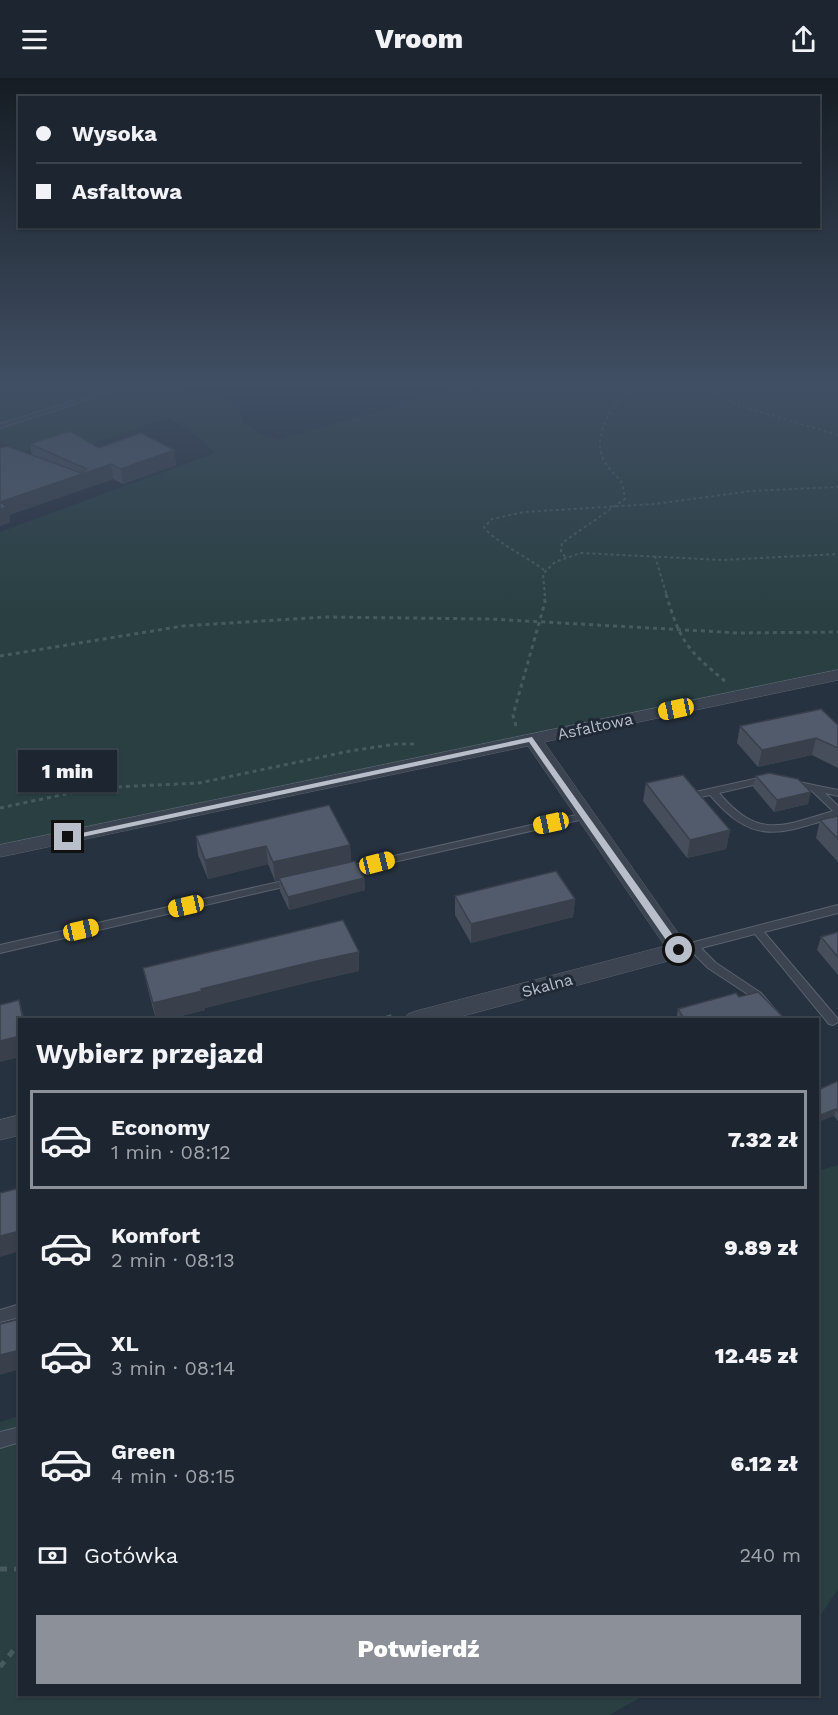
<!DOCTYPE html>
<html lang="pl">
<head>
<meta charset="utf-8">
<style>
  :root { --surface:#1d2630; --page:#2a323c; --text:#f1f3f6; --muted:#a0a5ab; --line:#3b434c; --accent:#8c9099 }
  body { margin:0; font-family:"Work Sans",sans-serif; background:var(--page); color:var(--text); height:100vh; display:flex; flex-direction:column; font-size:22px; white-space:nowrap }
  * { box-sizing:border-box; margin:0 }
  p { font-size:20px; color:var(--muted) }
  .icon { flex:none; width:33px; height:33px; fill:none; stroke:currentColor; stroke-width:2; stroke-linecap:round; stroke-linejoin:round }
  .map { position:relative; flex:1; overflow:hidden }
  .drawer { position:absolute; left:18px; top:940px; width:801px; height:678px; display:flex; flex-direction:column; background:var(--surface); border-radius:0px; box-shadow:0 2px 4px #0004,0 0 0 2px var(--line) }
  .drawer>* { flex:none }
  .hud { position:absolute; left:18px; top:18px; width:802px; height:132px; border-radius:0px; box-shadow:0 2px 4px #0004,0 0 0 2px var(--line); display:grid; align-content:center; height:132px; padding:0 18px; background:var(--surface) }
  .end { position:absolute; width:27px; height:27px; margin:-14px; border:8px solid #b8bfca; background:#111; box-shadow:0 0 0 3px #111 }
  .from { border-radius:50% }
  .bubble { position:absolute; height:42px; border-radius:0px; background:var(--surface); box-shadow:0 2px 4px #0004,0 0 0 2px var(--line); font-size:20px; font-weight:800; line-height:42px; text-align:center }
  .car { position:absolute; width:18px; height:36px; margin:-18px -9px; border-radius:8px; box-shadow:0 0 4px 2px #0007; background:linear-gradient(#f5c518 24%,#345 0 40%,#f5c518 0 76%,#345 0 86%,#f5c518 0) }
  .hud b { display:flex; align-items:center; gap:21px; height:57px; font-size:22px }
  .hud b+b { border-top:2px solid var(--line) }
  .hud i { width:15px; height:15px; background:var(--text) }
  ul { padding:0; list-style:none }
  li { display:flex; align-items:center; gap:18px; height:99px; margin:0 12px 9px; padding:0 6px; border:3px solid transparent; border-radius:0px }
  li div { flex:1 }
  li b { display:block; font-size:22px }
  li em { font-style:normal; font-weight:800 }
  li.on { border-color:var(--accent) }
  li>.icon { width:54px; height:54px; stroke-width:1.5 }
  h2 { padding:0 18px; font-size:27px; line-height:72px }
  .pay { display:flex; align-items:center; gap:15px; height:66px; padding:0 18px; font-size:22px }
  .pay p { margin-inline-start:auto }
  .primary-button { display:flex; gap:12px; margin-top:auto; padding:12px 18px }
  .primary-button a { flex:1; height:69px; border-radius:0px; background:var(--accent); color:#fff; font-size:24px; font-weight:800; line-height:69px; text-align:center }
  header { display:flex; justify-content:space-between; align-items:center; height:78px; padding:0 18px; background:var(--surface); font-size:27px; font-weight:800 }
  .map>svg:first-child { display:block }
  .green { fill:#293f41 }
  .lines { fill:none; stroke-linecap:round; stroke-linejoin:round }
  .service-casing { stroke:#59626e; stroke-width:2 }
  .minor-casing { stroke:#59626e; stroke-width:1 }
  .path-far3 { stroke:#475b5e; stroke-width:2; stroke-dasharray:3 3; stroke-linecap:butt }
  .path-far2 { stroke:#475b5e; stroke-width:3; stroke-dasharray:4 4; stroke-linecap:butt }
  .path-far1 { stroke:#475b5e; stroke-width:4.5; stroke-dasharray:5 5; stroke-linecap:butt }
  .path { stroke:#475b5e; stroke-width:5; stroke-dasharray:7 7; stroke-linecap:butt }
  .service { fill:#3b4450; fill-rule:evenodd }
  .minor { fill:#3b4450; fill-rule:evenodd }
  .wall { fill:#464e5c }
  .shaded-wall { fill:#39404b }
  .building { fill:#515b6b; stroke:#39404b; stroke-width:1.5 }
  .route { fill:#b8bfca }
  .labels { text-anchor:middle; stroke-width:6; stroke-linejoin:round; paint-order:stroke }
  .street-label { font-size:16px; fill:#b8bfca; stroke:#202936 }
</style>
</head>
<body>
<header><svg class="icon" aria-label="menu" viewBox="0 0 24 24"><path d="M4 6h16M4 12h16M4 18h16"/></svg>Vroom<svg class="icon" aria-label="share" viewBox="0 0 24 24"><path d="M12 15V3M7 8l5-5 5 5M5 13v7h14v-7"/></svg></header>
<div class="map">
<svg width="838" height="1637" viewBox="0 0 838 1637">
  <rect width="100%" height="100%" fill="#273240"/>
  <!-- green -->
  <path class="green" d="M 0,308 L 167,308 L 196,316 L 213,316 L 232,327 L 240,335 L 244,346 L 260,356 L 279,362 L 458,310 L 477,315 L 496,308 L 838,308 L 838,599 L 0,776 L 0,454 L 215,375 L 190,352 L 169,340 L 83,369 L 66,368 L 22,373 L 0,363 Z
    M 838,1087 L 838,1511 L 818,1541 L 818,1093 Z
    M 19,1338 L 20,1617 L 645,1617 L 609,1637 L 0,1637 L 0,1344 Z"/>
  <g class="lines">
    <!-- service casing -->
    <g class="service-casing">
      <path id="service" d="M 122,308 L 130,308 L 0,350 L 0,346 Z
        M 767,698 L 770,699 L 772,701 L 770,703 L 719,715 C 758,761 781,749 833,733 L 811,712 L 791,708 L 789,706 L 794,703 L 838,712 L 838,718 L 825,715 L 838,728 L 838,738 C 780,756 754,769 710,717 L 691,721 L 686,718 L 691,715 Z
        M 585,735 L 588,736 L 590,738 L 588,740 L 345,795 L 340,792 L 345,789 Z
        M 292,801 L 296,802 L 297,804 L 296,806 L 0,875 L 0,867 Z
        M 838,827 L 838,835 L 764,854 L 837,940 L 838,944 L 833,947 L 829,946 L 755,856 L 701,870 L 716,885 L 761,915 L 784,942 L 771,942 L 749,917 L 708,890 L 691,873 L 679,876 L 674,872 L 679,868 Z
        M 20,1226 L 20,1239 L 0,1244 L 0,1232 Z
        M 20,1349 L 20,1364 L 0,1370 L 0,1354 Z"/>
    </g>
    <!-- minor casing -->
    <g class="minor-casing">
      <path id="minor" d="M 838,592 L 838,602 L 544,664 L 690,872 L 687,877 L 679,880 L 448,942 L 404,942 L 408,936 L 416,933 L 665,868 L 528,668 L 0,779 L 0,767 Z
        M 20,1037 L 20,1057 L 0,1062 L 0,1042 Z"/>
    </g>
    <!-- path-far3 -->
    <path class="path-far3" d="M 707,308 L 734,326 L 838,357
      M 655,478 L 667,518
      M 565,479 L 561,473 L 562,465 L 625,421 C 622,397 618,403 606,386 C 589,360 612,325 633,308
      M 544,492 C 529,480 492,462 484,449 L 492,441 L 524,434 L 655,426 L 751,413 L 838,409
      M 545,518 L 543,496 L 555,484 L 581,475 L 723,482 L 838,476"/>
    <!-- path-far2 -->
    <path class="path-far2" d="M 666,516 C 680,563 687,572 725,603
      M 0,578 L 183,548 L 325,539 L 491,541 L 739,555 L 838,554
      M 516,648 L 513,637 L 545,524 L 544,516
      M 0,730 L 94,710 L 199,705 L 350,673 L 396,666 L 417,666"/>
    <!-- path-far1 -->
    <path class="path-far1" d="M 377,942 L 393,938"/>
    <!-- path -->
    <path class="path" d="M 0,1491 L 20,1491
      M 0,1589 L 20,1564"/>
    <!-- service -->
    <use href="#service" class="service"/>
    <!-- minor -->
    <use href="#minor" class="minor"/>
  </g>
  <!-- wall -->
  <path class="wall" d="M 30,366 L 174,372 L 176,387 L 123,406 L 113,401 L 9,437 L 10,444 L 0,448 L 32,377 Z
    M 838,647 L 838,690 L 812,677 L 758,689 L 737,665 L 740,648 Z
    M 756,698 L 808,726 L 774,734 L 753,709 Z
    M 646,705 L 730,752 L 726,771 L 687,780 L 643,723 Z
    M 838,738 L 838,784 L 816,760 L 820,742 Z
    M 196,758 L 350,767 L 351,784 L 364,800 L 365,812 L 289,832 L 280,813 L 279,802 L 275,803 L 268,786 L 208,801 L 198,777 Z
    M 455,818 L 575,821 L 573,839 L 471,865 L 455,837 Z
    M 838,854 L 838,897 L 817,872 L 821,859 Z
    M 359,874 L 359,893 L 314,903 L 205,930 L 205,932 L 165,942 L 156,942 L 147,908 L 143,890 Z
    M 739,919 L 785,941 L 785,942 L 676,942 L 678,931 Z
    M 838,1003 L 838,1043 L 834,1038 Z"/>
  <!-- shaded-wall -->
  <path class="shaded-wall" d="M 174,372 L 176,387 L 123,406 L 121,391 Z
    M 111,386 L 113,401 L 9,437 L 10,444 L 0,448 L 0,424 Z
    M 816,660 L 812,677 L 758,689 L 762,672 Z
    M 811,714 L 808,726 L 774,734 L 777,722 Z
    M 730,752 L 726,771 L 687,780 L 690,762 Z
    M 350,767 L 351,786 L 275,803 L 273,784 Z
    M 266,768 L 268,786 L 208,801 L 205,782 Z
    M 364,800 L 365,812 L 289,832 L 288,819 Z
    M 575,821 L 573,839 L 471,865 L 471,846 Z
    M 359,874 L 359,893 L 314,903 L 205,930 L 205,932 L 165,942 L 156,942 L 153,925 L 201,911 L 312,884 Z
    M 19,922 L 25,942 L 23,942 Z
    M 20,958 L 20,979 L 0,984 L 0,963 Z
    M 836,1031 L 834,1038 L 818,1044 L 818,1038 Z
    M 20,1153 L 20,1173 L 0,1179 L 0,1158 Z
    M 20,1272 L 20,1291 L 0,1297 L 0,1277 Z"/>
  <!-- building -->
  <path class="building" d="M 70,353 L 99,370 L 141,355 L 174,372 L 121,391 L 111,386 L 0,424 L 0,370 L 7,368 L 81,395 L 87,391 L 30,366 Z
    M 0,424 L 7,429 L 0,431 Z
    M 821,631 L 838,647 L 838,670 L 816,660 L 762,672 L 740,648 Z
    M 769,695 L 798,701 L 811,714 L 777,722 L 756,698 Z
    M 683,697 L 730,752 L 690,762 L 646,705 Z
    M 329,727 L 350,767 L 273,784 L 266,768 L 205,782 L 196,758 Z
    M 838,738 L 838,761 L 820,742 Z
    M 355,783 L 364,800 L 288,819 L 279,800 Z
    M 556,793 L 575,821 L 471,846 L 455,818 Z
    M 343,842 L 359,874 L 312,884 L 201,911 L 202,913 L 153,925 L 143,890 Z
    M 838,854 L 838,879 L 821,859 Z
    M 758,914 L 785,941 L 781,942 L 685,942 L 678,931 L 736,915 L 739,919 Z
    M 19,922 L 23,942 L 20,942 L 20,958 L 0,963 L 0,927 Z
    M 838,1003 L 838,1034 L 836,1031 L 818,1038 L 818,1012 Z
    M 20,1110 L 20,1153 L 0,1158 L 0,1115 Z
    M 20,1241 L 20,1272 L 0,1277 L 0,1246 Z"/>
  <!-- sky -->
  <linearGradient id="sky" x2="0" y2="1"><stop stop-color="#151c23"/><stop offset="0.57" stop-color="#414f64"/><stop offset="1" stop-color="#414f64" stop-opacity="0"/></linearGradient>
  <rect width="838" height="537" fill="url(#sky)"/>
  <!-- route -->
  <path class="route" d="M 532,659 L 682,870 L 682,875 L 675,875 L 529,664 L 68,762 L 63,759 Z"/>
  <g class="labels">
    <!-- street labels -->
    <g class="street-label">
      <text transform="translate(595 648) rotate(-12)" y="6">Asfaltowa</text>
      <text transform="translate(547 907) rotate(-15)" y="6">Skalna</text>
    </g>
  </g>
</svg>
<i class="end from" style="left:679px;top:872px"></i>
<i class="end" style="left:68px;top:759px"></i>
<div class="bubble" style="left:18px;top:672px;width:99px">1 min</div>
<i class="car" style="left:676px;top:631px;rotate:258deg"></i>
<i class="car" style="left:551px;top:745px;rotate:258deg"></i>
<i class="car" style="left:377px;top:785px;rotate:76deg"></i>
<i class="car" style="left:186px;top:828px;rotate:257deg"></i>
<i class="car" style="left:81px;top:852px;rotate:77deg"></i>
<div class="hud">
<b><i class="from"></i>Wysoka</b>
<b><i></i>Asfaltowa</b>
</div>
<section class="drawer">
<h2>Wybierz przejazd</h2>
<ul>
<li class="on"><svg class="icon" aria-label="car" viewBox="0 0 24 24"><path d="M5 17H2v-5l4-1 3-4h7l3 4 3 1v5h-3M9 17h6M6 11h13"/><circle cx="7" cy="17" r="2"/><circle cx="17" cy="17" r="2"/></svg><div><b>Economy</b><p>1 min · 08:12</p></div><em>7.32 zł</em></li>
<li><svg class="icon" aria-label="car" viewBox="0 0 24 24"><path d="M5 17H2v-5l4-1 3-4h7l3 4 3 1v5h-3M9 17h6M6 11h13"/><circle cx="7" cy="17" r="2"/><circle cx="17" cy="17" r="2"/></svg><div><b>Komfort</b><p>2 min · 08:13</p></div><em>9.89 zł</em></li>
<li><svg class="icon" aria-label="car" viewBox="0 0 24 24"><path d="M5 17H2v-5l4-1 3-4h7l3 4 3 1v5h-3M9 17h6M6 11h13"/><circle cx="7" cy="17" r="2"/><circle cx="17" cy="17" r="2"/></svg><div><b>XL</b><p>3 min · 08:14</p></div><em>12.45 zł</em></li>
<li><svg class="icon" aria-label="car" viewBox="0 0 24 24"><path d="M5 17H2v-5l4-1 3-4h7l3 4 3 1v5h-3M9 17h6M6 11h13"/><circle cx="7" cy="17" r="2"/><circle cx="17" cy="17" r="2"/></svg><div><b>Green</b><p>4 min · 08:15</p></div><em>6.12 zł</em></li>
</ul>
<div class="pay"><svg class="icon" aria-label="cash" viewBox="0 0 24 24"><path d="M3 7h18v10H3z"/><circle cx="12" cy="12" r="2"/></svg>Gotówka<p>240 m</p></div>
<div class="primary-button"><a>Potwierdź</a></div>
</section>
</div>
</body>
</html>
